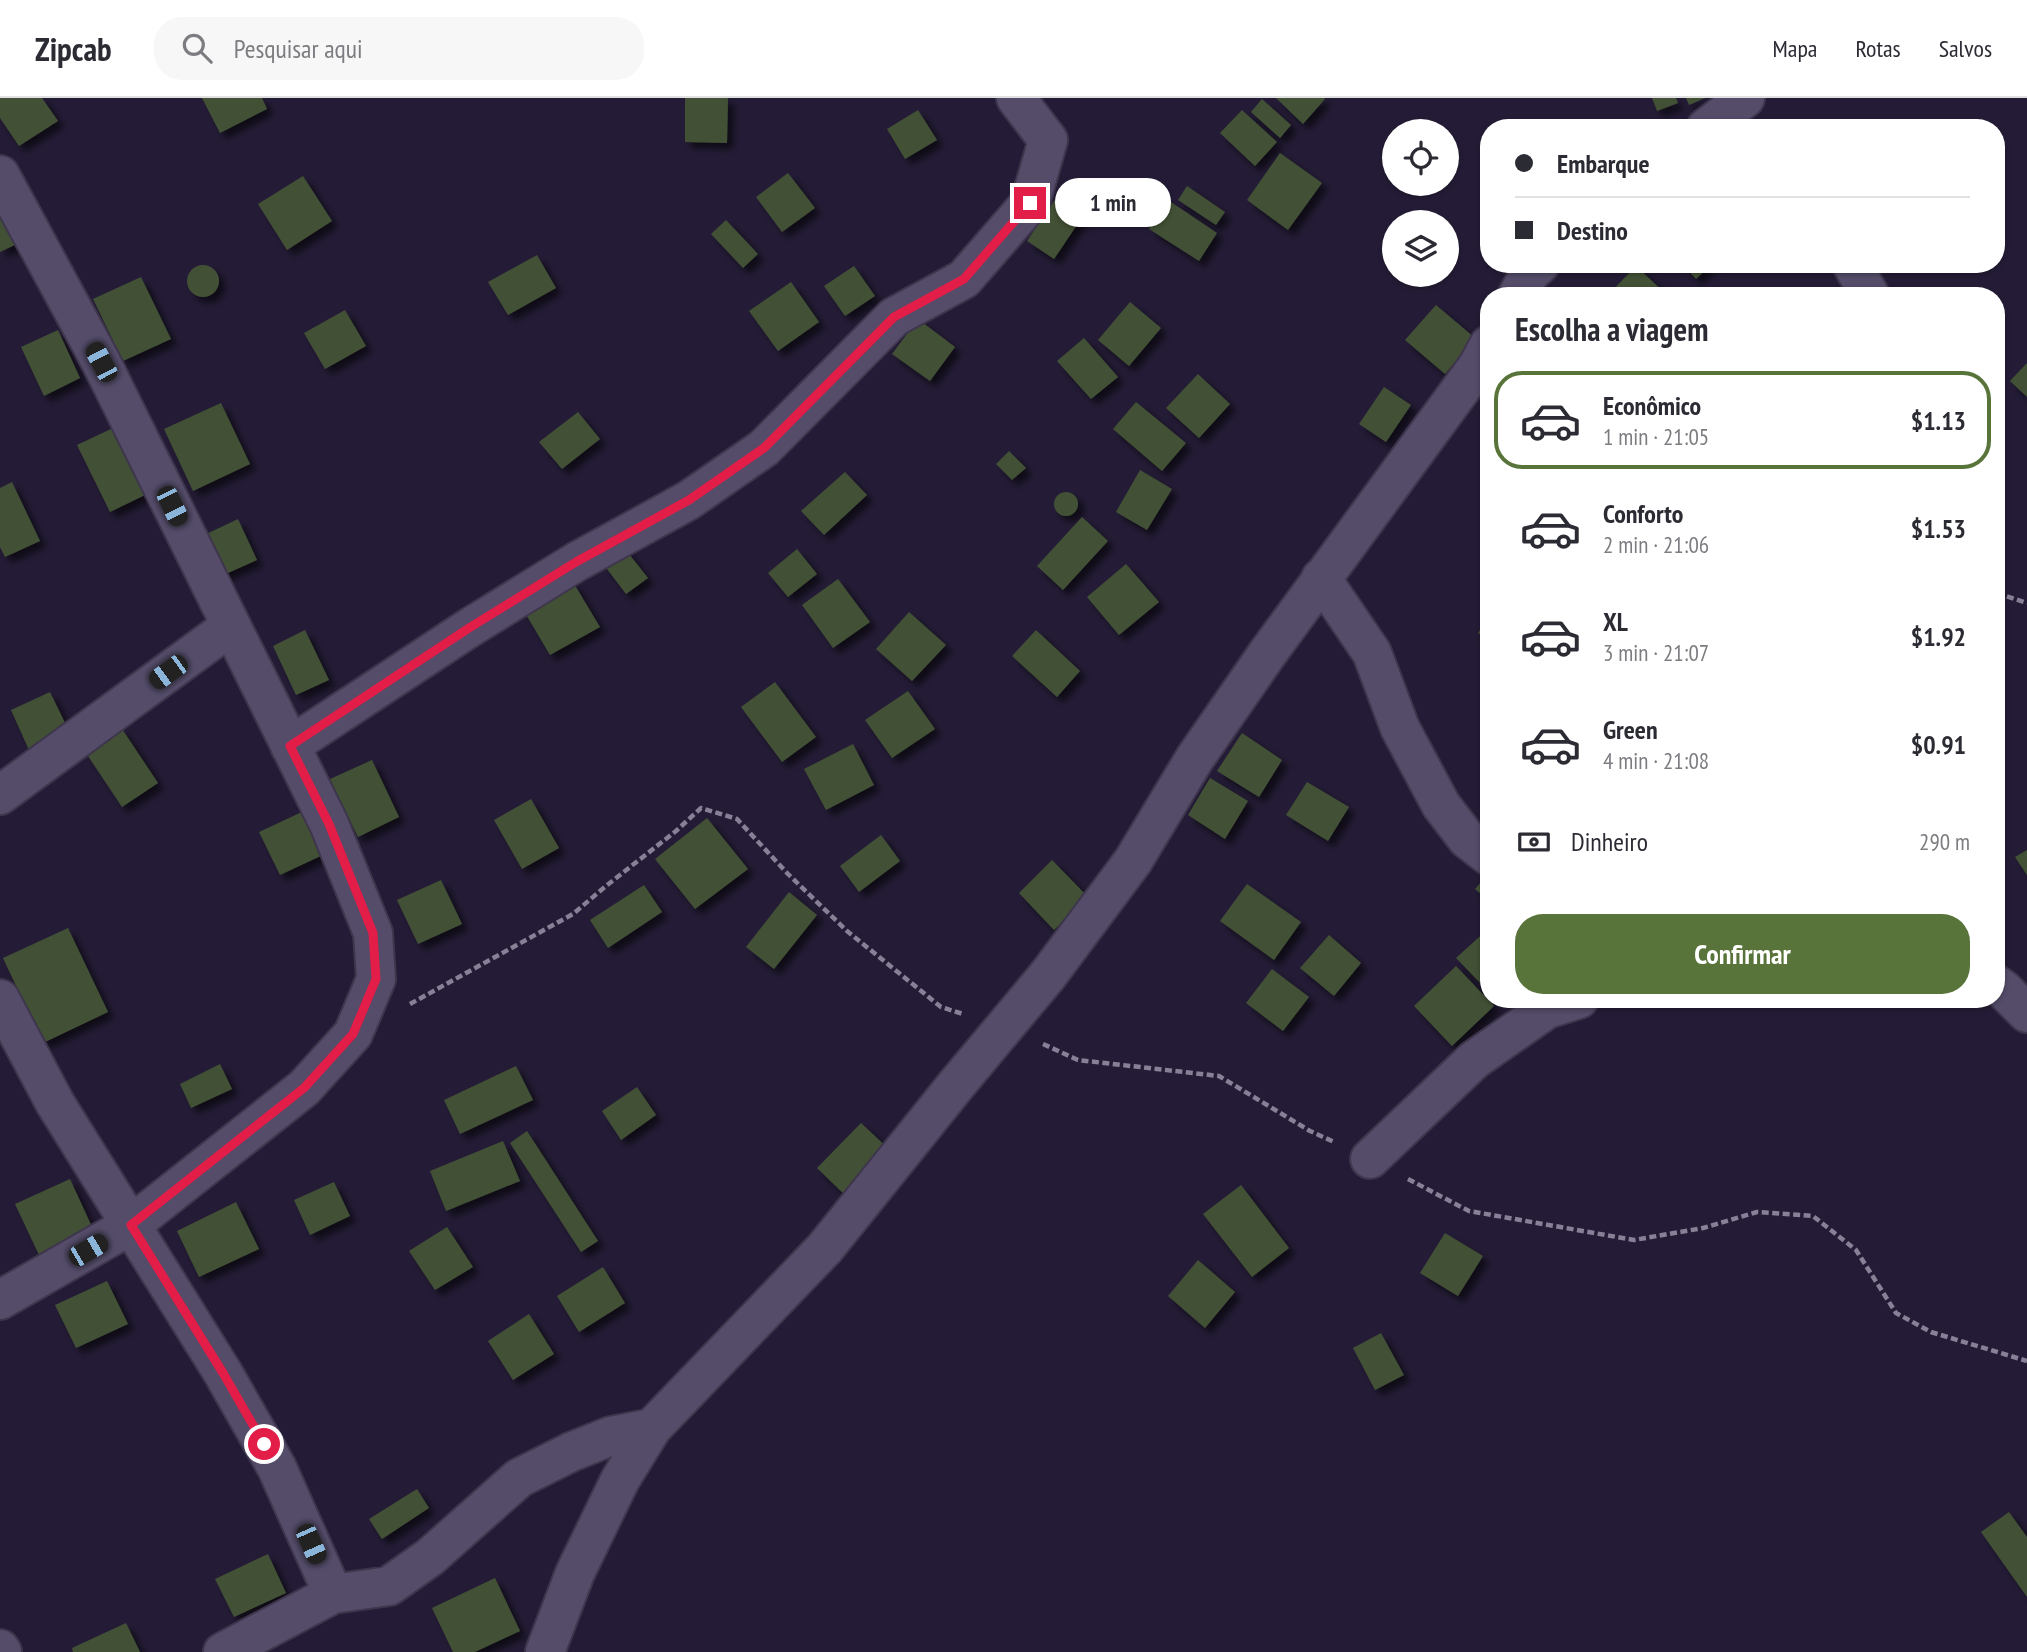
<!DOCTYPE html>
<html lang="pt">
<head>
<meta charset="utf-8">
<style>
  :root { --surface:#fff; --page:#f7f7f7; --text:#2b2b33; --muted:#7c7c81; --line:#e1e1e2; --accent:#58743a }
  body { margin:0; font-family:"PT Sans Narrow",sans-serif; background:var(--page); color:var(--text); height:100vh; display:flex; flex-direction:column; font-size:26px; white-space:nowrap }
  * { box-sizing:border-box; margin:0 }
  p { font-size:23px; color:var(--muted) }
  .icon { flex:none; width:38px; height:38px; fill:none; stroke:currentColor; stroke-width:2; stroke-linecap:round; stroke-linejoin:round }
  .map { position:relative; flex:1; overflow:hidden }
  .side { position:absolute; left:1480px; top:189px; width:525px; height:721px; display:flex; flex-direction:column; background:var(--surface); border-radius:28px; box-shadow:0 2px 5px #0004 }
  .side>* { flex:none }
  .banner { position:absolute; left:1480px; top:21px; width:525px; height:154px; border-radius:28px; box-shadow:0 2px 5px #0004; display:grid; align-content:center; height:154px; padding:0 35px; background:var(--surface) }
  .fabs { position:absolute; left:1382px; top:21px; display:grid; gap:14px }
  .fabs a { display:grid; place-items:center; width:77px; height:77px; border-radius:50%; background:var(--surface); box-shadow:0 2px 5px #0004; font-size:35px }
  .end { position:absolute; width:32px; height:32px; margin:-16px; border:9px solid #e11d48; background:#fff; box-shadow:0 0 0 4px #fff }
  .from { border-radius:50% }
  .bubble { position:absolute; height:49px; border-radius:24px; background:var(--surface); box-shadow:0 2px 5px #0004; font-size:23px; font-weight:700; line-height:49px; text-align:center }
  .car { position:absolute; width:21px; height:42px; margin:-21px -10px; border-radius:9px; box-shadow:0 0 5px 2px #0007; background:linear-gradient(#222 24%,#8ab4d8 0 40%,#222 0 76%,#8ab4d8 0 86%,#222 0) }
  .banner b { display:flex; align-items:center; gap:24px; height:66px; font-size:26px }
  .banner b+b { border-top:2px solid var(--line) }
  .banner i { width:18px; height:18px; background:var(--text) }
  ul { padding:0; list-style:none }
  li { display:flex; align-items:center; gap:21px; height:98px; margin:0 14px 10px; padding:0 21px; border:4px solid transparent; border-radius:28px }
  li div { flex:1 }
  li b { display:block; font-size:26px }
  li em { font-style:normal; font-weight:700 }
  li.active { border-color:var(--accent) }
  li>.icon { width:63px; height:63px; stroke-width:1.5 }
  h2 { padding:0 35px; font-size:32px; line-height:84px }
  .pay { display:flex; align-items:center; gap:18px; height:77px; padding:0 35px; font-size:26px }
  .pay p { margin-inline-start:auto }
  .action { display:flex; gap:14px; margin-top:auto; padding:14px 35px }
  .action a { flex:1; height:80px; border-radius:28px; background:var(--accent); color:#fff; font-size:28px; font-weight:700; line-height:80px; text-align:center }
  header { display:flex; align-items:center; gap:42px; box-sizing:border-box; height:98px; padding:0 35px; background:var(--surface); border-bottom:2px solid var(--line) }
  header strong { font-size:33px }
  nav { display:flex; gap:38px; margin-inline-start:auto; font-size:24px }
  .search { width:490px; height:63px; background:var(--page); display:flex; align-items:center; gap:18px; box-sizing:border-box; padding:0 24px; border-radius:28px; color:var(--muted); font-size:26px }
  .map>svg:first-child { display:block }
  .building { fill:#425135; filter:url(#shadow) }
  .lines { fill:none; stroke-linecap:round; stroke-linejoin:round }
  .minor-casing { stroke:#3e364c; stroke-width:42 }
  .path { stroke:#878197; stroke-width:4.5; stroke-dasharray:7 3.5; stroke-linecap:butt }
  .minor { stroke:#544c69; stroke-width:38 }
  .route { stroke:#e11d48; stroke-width:9 }
</style>
</head>
<body>
<header>
<strong>Zipcab</strong>
<div class="search"><svg class="icon" aria-label="search" viewBox="0 0 24 24"><circle cx="10" cy="10" r="6"/><path d="M15 15l6 6"/></svg>Pesquisar aqui</div>
<nav><a>Mapa</a><a>Rotas</a><a>Salvos</a></nav>
</header>
<div class="map">
<svg width="2027" height="1554" viewBox="0 0 2027 1554">
  <defs>
    <filter id="shadow"><feDropShadow dx="6" dy="6" stdDeviation="3.5" flood-color="#0009"/></filter>
  </defs>
  <rect width="100%" height="100%" fill="#241c36"/>
  <!-- building -->
  <path class="building" d="M 0,0 L 42,0 L 58,23 L 19,48 L 0,20 Z
    M 202,0 L 262,0 L 267,11 L 220,35 Z
    M 685,0 L 728,0 L 727,45 L 685,44 Z
    M 1276,0 L 1324,0 L 1325,1 L 1303,26 Z
    M 1652,0 L 1676,0 L 1678,5 L 1657,13 Z
    M 1686,0 L 1705,0 L 1689,7 Z
    M 1262,1 L 1291,27 L 1280,40 L 1251,14 Z
    M 918,12 L 937,42 L 905,61 L 887,31 Z
    M 1242,12 L 1277,44 L 1255,68 L 1220,35 Z
    M 1280,55 L 1322,85 L 1288,132 L 1247,102 Z
    M 788,75 L 815,110 L 782,134 L 756,99 Z
    M 303,78 L 332,123 L 287,152 L 258,106 Z
    M 1187,88 L 1225,114 L 1216,127 L 1178,102 Z
    M 1056,100 L 1083,118 L 1054,161 L 1027,143 Z
    M 1168,102 L 1217,135 L 1199,163 L 1149,131 Z
    M 0,106 L 19,145 L 0,154 Z
    M 726,122 L 758,156 L 743,170 L 711,136 Z
    M 537,157 L 556,190 L 508,217 L 488,184 Z
    M 1682,166 L 1712,166 L 1696,181 Z
    M187 183a16 16 0 1 1 32 0a16 16 0 1 1-32 0Z
    M 854,168 L 875,198 L 845,218 L 824,188 Z
    M 1636,168 L 1668,198 L 1607,198 Z
    M 141,179 L 171,241 L 123,263 L 93,201 Z
    M 791,184 L 819,224 L 778,253 L 749,213 Z
    M 1130,204 L 1161,230 L 1129,268 L 1098,242 Z
    M 1436,207 L 1475,240 L 1445,276 L 1405,242 Z
    M 345,212 L 366,248 L 325,271 L 304,235 Z
    M 918,221 L 955,249 L 930,283 L 892,256 Z
    M 58,232 L 80,280 L 44,298 L 21,249 Z
    M 1084,240 L 1118,279 L 1091,301 L 1057,263 Z
    M 2027,265 L 2027,299 L 2010,283 Z
    M 1198,276 L 1230,306 L 1199,340 L 1166,310 Z
    M 1384,289 L 1411,307 L 1386,344 L 1359,326 Z
    M 1136,304 L 1186,345 L 1162,373 L 1113,331 Z
    M 221,305 L 250,366 L 193,393 L 164,331 Z
    M 578,314 L 600,341 L 562,371 L 539,344 Z
    M 113,330 L 145,397 L 110,414 L 77,347 Z
    M 1009,353 L 1026,370 L 1012,382 L 996,366 Z
    M 1140,372 L 1172,391 L 1147,432 L 1116,414 Z
    M 845,374 L 867,397 L 824,437 L 801,413 Z
    M 12,384 L 40,443 L 5,459 L 0,449 L 0,390 Z
    M1054 406a12 12 0 1 1 24 0a12 12 0 1 1-24 0Z
    M 1082,419 L 1108,443 L 1063,492 L 1037,468 Z
    M 238,421 L 257,462 L 219,479 L 200,439 Z
    M 625,451 L 648,480 L 626,496 L 604,467 Z
    M 797,451 L 817,476 L 788,499 L 768,475 Z
    M 1126,466 L 1159,504 L 1119,537 L 1087,499 Z
    M 838,481 L 870,524 L 833,550 L 802,507 Z
    M 573,484 L 600,529 L 550,557 L 524,513 Z
    M 909,514 L 946,547 L 912,583 L 876,551 Z
    M 1489,519 L 1489,542 L 1478,535 Z
    M 305,532 L 329,582 L 296,597 L 273,548 Z
    M 1036,532 L 1080,573 L 1057,599 L 1012,558 Z
    M 775,584 L 816,639 L 782,664 L 741,609 Z
    M 908,593 L 935,631 L 892,660 L 865,622 Z
    M 50,594 L 69,633 L 29,652 L 11,612 Z
    M 122,631 L 158,685 L 122,709 L 86,655 Z
    M 1242,635 L 1282,662 L 1259,699 L 1217,673 Z
    M 853,646 L 874,687 L 826,712 L 804,671 Z
    M 372,662 L 399,719 L 358,739 L 330,681 Z
    M 1210,680 L 1248,703 L 1225,741 L 1188,717 Z
    M 1307,684 L 1349,709 L 1328,743 L 1286,717 Z
    M 531,701 L 559,750 L 522,771 L 494,722 Z
    M 304,713 L 325,756 L 280,777 L 259,734 Z
    M 707,720 L 748,771 L 695,811 L 655,761 Z
    M 881,737 L 900,763 L 859,794 L 840,768 Z
    M 2027,752 L 2027,777 L 2015,759 Z
    M 1052,762 L 1088,799 L 1054,832 L 1019,795 Z
    M 1489,775 L 1489,798 L 1487,801 L 1475,791 Z
    M 441,782 L 462,826 L 418,846 L 397,802 Z
    M 1247,786 L 1301,824 L 1274,862 L 1220,823 Z
    M 644,787 L 662,814 L 608,850 L 590,822 Z
    M 789,794 L 817,817 L 774,871 L 746,849 Z
    M 68,830 L 108,914 L 43,945 L 3,860 Z
    M 1489,830 L 1489,890 L 1487,892 L 1456,860 Z
    M 1329,837 L 1361,865 L 1334,898 L 1300,870 Z
    M 1456,868 L 1494,908 L 1452,948 L 1414,908 Z
    M 1272,871 L 1309,899 L 1283,933 L 1246,905 Z
    M 220,966 L 232,991 L 191,1010 L 180,986 Z
    M 516,968 L 533,1002 L 460,1036 L 444,1002 Z
    M 637,989 L 656,1017 L 621,1042 L 602,1013 Z
    M 861,1025 L 893,1055 L 849,1101 L 817,1070 Z
    M 527,1033 L 598,1143 L 581,1154 L 510,1045 Z
    M 503,1043 L 520,1083 L 446,1113 L 430,1073 Z
    M 70,1081 L 93,1131 L 39,1157 L 15,1106 Z
    M 334,1084 L 350,1118 L 310,1137 L 294,1102 Z
    M 1241,1087 L 1289,1150 L 1252,1179 L 1203,1116 Z
    M 236,1104 L 259,1151 L 199,1179 L 177,1133 Z
    M 447,1129 L 473,1169 L 435,1192 L 409,1153 Z
    M 1445,1135 L 1483,1158 L 1458,1198 L 1420,1175 Z
    M 1198,1162 L 1235,1194 L 1205,1230 L 1168,1198 Z
    M 603,1169 L 625,1205 L 579,1234 L 557,1198 Z
    M 107,1183 L 128,1226 L 76,1250 L 55,1207 Z
    M 529,1216 L 554,1256 L 513,1282 L 488,1243 Z
    M 1381,1235 L 1404,1277 L 1375,1292 L 1353,1250 Z
    M 417,1391 L 429,1410 L 382,1441 L 369,1421 Z
    M 2009,1414 L 2027,1439 L 2027,1499 L 1981,1434 Z
    M 268,1456 L 286,1495 L 234,1519 L 215,1481 Z
    M 495,1480 L 520,1533 L 475,1554 L 453,1554 L 432,1510 Z
    M 126,1525 L 140,1554 L 73,1554 L 72,1550 Z"/>
  <g class="lines">
    <!-- minor casing -->
    <g class="minor-casing">
      <path id="minor" d="M 1706,30 L 1745,0
        M 0,77 L 101,264 L 329,726 L 373,835 L 376,881 L 353,936 L 304,990 L 131,1127 L 0,1202
        M 1852,166 L 1870,198
        M 1517,198 L 1530,175 L 1540,166
        M 1321,480 L 1372,555 L 1400,630 L 1441,707 L 1467,741 L 1489,758
        M 290,648 L 469,530 L 576,464 L 689,402 L 764,350 L 894,219 L 964,181 L 1030,105 L 1048,42 L 1016,0
        M 0,697 L 231,528
        M 1997,887 L 2004,892 L 2027,915
        M 0,901 L 55,1005 L 223,1275 L 277,1370 L 333,1496
        M 1370,1061 L 1474,962 L 1547,911 L 1579,901
        M 0,1551 L 2,1554
        M 223,1554 L 333,1496 L 389,1488 L 430,1459 L 519,1380 L 571,1354 L 611,1338 L 652,1330
        M 545,1554 L 575,1475 L 620,1382 L 652,1330 L 825,1150 L 956,987 L 1048,877 L 1133,763 L 1195,660 L 1267,556 L 1477,269 L 1489,247"/>
    </g>
    <!-- path -->
    <path class="path" d="M 1997,495 L 2027,505
      M 410,906 L 573,816 L 606,788 L 676,733 L 701,710 L 737,721 L 788,776 L 847,833 L 941,909 L 963,916
      M 1043,946 L 1078,962 L 1219,978 L 1310,1033 L 1334,1044
      M 1408,1081 L 1469,1113 L 1634,1142 L 1703,1130 L 1757,1114 L 1813,1118 L 1856,1152 L 1896,1215 L 1931,1234 L 2027,1263"/>
    <!-- minor -->
    <use href="#minor" class="minor"/>
  </g>
  <g class="lines">
    <!-- route -->
    <path class="route" d="M 264,1346 L 223,1275 L 131,1127 L 304,990 L 353,936 L 376,881 L 373,835 L 329,726 L 290,648 L 469,530 L 576,464 L 689,402 L 764,350 L 894,219 L 964,181 L 1030,105"/>
  </g>
</svg>
<div class="fabs">
<a><svg class="icon" aria-label="locate" viewBox="0 0 24 24"><circle cx="12" cy="12" r="6"/><path d="M12 2v4M12 18v4M2 12h4M18 12h4"/></svg></a>
<a><svg class="icon" aria-label="layers" viewBox="0 0 24 24"><path d="M12 4l9 5-9 5-9-5zM3 14l9 5 9-5"/></svg></a>
</div>
<i class="end from" style="left:264px;top:1346px"></i>
<i class="end" style="left:1030px;top:105px"></i>
<div class="bubble" style="left:1055px;top:80px;width:116px">1 min</div>
<i class="car" style="left:101px;top:264px;rotate:332deg"></i>
<i class="car" style="left:172px;top:408px;rotate:154deg"></i>
<i class="car" style="left:168px;top:574px;rotate:234deg"></i>
<i class="car" style="left:88px;top:1152px;rotate:60deg"></i>
<i class="car" style="left:311px;top:1446px;rotate:156deg"></i>
<div class="banner">
<b><i class="from"></i>Embarque</b>
<b><i></i>Destino</b>
</div>
<section class="side">
<h2>Escolha a viagem</h2>
<ul>
<li class="active"><svg class="icon" aria-label="car" viewBox="0 0 24 24"><path d="M5 17H2v-5l4-1 3-4h7l3 4 3 1v5h-3M9 17h6M6 11h13"/><circle cx="7" cy="17" r="2"/><circle cx="17" cy="17" r="2"/></svg><div><b>Econômico</b><p>1 min · 21:05</p></div><em>$1.13</em></li>
<li><svg class="icon" aria-label="car" viewBox="0 0 24 24"><path d="M5 17H2v-5l4-1 3-4h7l3 4 3 1v5h-3M9 17h6M6 11h13"/><circle cx="7" cy="17" r="2"/><circle cx="17" cy="17" r="2"/></svg><div><b>Conforto</b><p>2 min · 21:06</p></div><em>$1.53</em></li>
<li><svg class="icon" aria-label="car" viewBox="0 0 24 24"><path d="M5 17H2v-5l4-1 3-4h7l3 4 3 1v5h-3M9 17h6M6 11h13"/><circle cx="7" cy="17" r="2"/><circle cx="17" cy="17" r="2"/></svg><div><b>XL</b><p>3 min · 21:07</p></div><em>$1.92</em></li>
<li><svg class="icon" aria-label="car" viewBox="0 0 24 24"><path d="M5 17H2v-5l4-1 3-4h7l3 4 3 1v5h-3M9 17h6M6 11h13"/><circle cx="7" cy="17" r="2"/><circle cx="17" cy="17" r="2"/></svg><div><b>Green</b><p>4 min · 21:08</p></div><em>$0.91</em></li>
</ul>
<div class="pay"><svg class="icon" aria-label="cash" viewBox="0 0 24 24"><path d="M3 7h18v10H3z"/><circle cx="12" cy="12" r="2"/></svg>Dinheiro<p>290 m</p></div>
<div class="action"><a>Confirmar</a></div>
</section>
</div>
</body>
</html>
